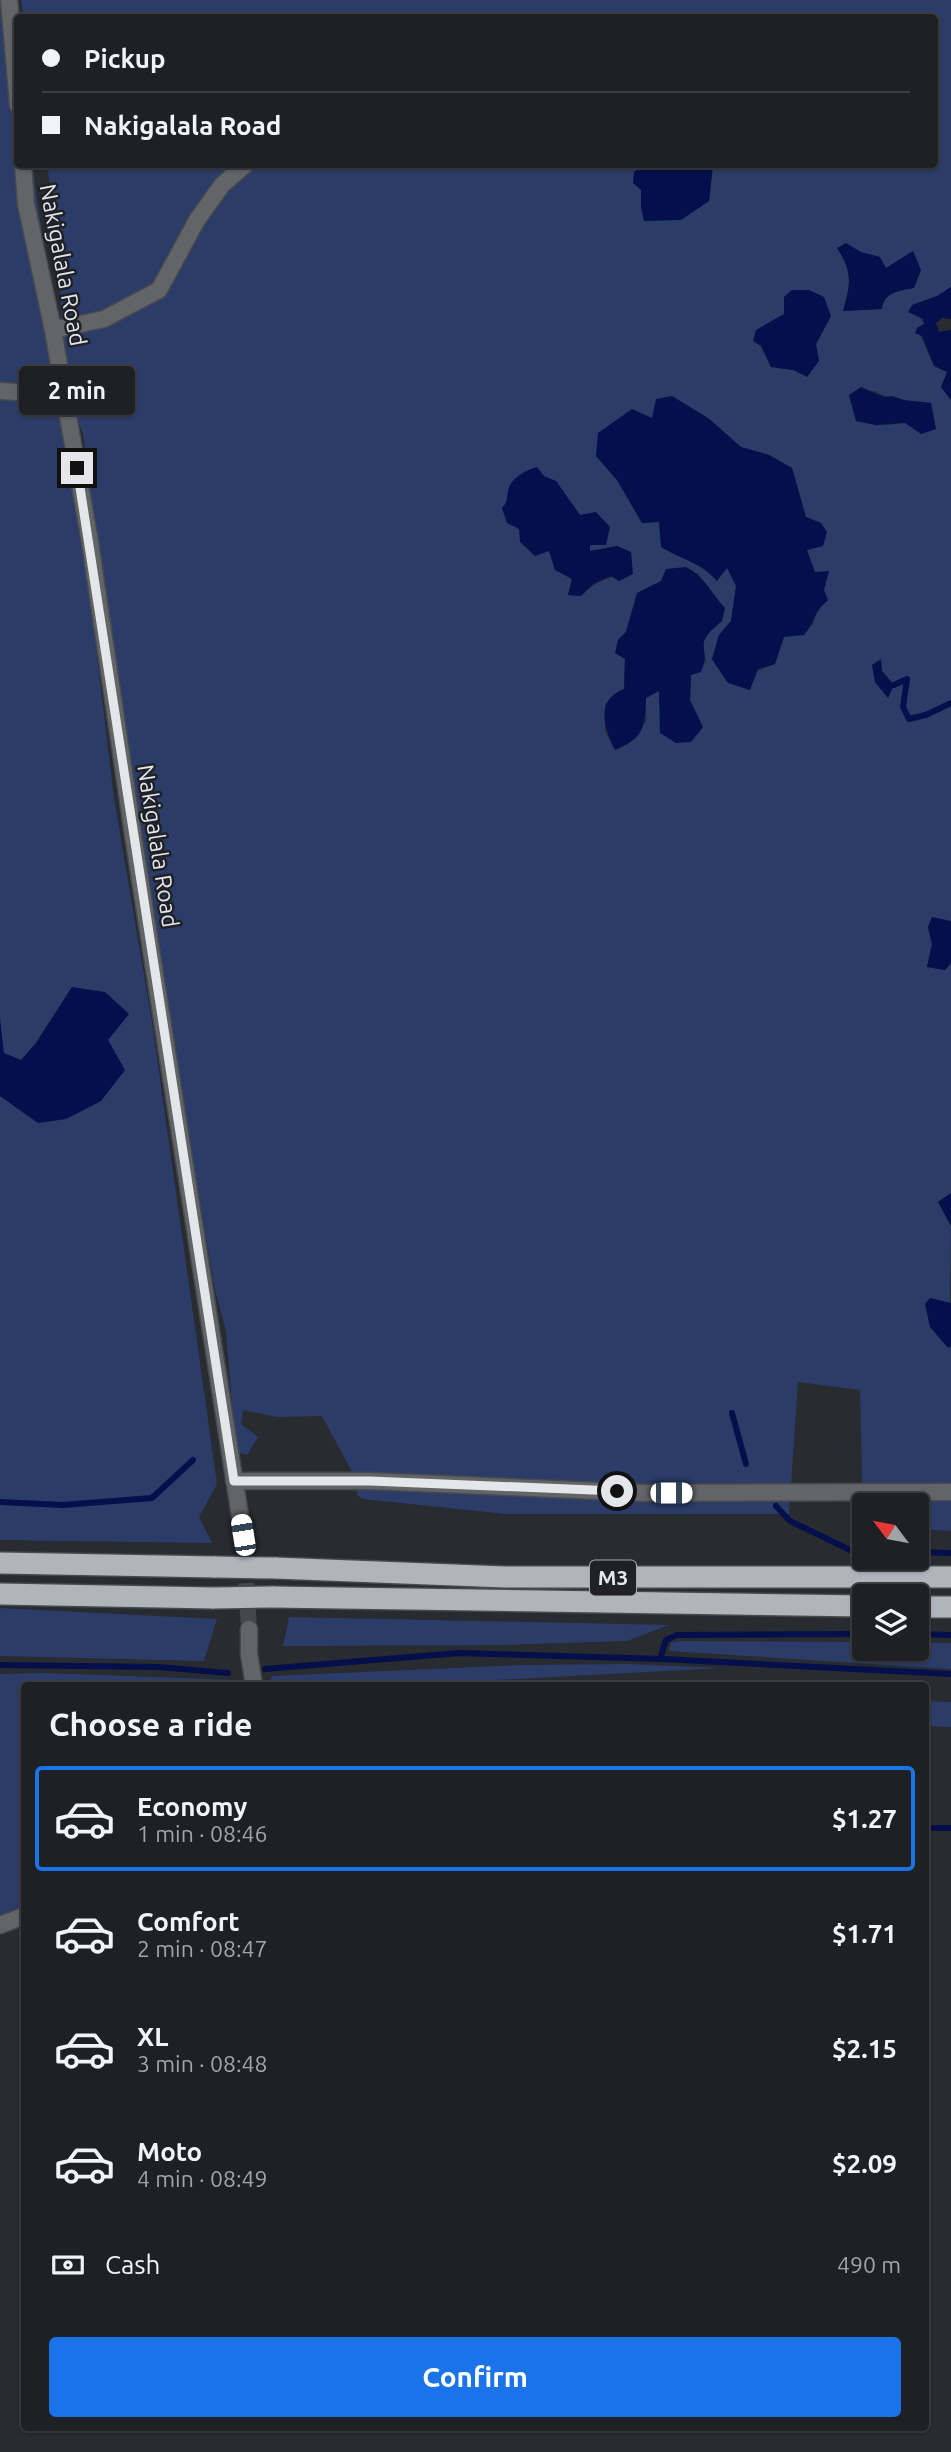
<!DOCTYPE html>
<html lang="en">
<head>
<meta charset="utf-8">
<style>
  :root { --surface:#1e2024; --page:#2b2d31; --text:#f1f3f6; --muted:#a1a3a6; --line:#3c3e41; --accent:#1a73e8 }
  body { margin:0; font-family:Ubuntu,sans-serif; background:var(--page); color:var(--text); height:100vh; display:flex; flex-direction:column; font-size:26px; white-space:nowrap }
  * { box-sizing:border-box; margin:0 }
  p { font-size:23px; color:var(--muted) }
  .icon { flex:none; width:38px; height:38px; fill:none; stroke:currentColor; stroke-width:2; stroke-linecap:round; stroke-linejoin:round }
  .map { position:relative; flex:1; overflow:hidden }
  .panel { position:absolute; left:21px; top:1682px; width:908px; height:749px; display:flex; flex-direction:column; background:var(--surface); border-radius:7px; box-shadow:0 2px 5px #0004,0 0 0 2px var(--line) }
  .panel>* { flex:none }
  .top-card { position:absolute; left:14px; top:14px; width:924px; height:154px; border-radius:7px; box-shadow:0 2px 5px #0004,0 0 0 2px var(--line); display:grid; align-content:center; height:154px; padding:0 28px; background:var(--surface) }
  .needle { width:46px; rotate:302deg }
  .tools { position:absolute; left:852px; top:1493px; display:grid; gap:14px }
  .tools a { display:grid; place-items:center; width:77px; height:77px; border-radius:7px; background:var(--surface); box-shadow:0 2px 5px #0004,0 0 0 2px var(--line); font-size:35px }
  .end { position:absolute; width:32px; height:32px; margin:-16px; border:9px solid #e5e6ea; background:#111; box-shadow:0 0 0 4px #111 }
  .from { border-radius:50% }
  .bubble { position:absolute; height:49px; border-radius:7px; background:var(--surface); box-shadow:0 2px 5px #0004,0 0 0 2px var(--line); font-size:23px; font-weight:600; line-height:49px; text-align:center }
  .car { position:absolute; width:21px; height:42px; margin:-21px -10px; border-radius:9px; box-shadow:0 0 5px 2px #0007; background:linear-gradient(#fff 24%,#345 0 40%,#fff 0 76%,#345 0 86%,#fff 0) }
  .top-card b { display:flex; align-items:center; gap:24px; height:66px; font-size:26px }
  .top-card b+b { border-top:2px solid var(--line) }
  .top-card i { width:18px; height:18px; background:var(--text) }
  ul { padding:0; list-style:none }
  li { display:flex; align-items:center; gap:21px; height:105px; margin:0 14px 10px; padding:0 14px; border:4px solid transparent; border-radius:7px }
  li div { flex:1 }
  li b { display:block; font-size:26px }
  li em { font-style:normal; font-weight:600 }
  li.current { border-color:var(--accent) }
  li>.icon { width:63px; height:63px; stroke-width:1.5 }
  h2 { padding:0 28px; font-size:32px; line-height:84px }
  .pay { display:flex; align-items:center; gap:18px; height:77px; padding:0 28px; font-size:26px }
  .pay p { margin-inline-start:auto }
  .action { display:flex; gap:14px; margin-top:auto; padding:14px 28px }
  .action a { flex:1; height:80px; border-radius:7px; background:var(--accent); color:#fff; font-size:28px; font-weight:600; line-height:80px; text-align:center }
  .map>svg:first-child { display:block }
  .green { fill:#2b3c68; fill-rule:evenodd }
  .water { fill:#040f4b }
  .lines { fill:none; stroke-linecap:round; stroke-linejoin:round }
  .stream { stroke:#040f4b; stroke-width:6 }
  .minor-tunnel { stroke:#44474c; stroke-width:16; stroke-dasharray:16 8; stroke-linecap:butt }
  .minor-casing { stroke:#46494e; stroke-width:19 }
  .motorway-casing { stroke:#46494e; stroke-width:24 }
  .minor { stroke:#636467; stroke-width:16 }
  .motorway { stroke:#b0b4bb; stroke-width:21 }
  .motorway-bridge-casing { stroke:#46494e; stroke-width:24; stroke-linecap:butt }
  .motorway-bridge { stroke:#b0b4bb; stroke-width:21 }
  .route { stroke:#e5e6ea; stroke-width:9 }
  .labels { text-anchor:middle; stroke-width:5; stroke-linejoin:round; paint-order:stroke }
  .shield { fill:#1f2127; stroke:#aaabb0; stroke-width:2 }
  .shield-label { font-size:21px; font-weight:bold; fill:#e5e6ea }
  .street-label { font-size:23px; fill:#e5e6ea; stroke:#1f2127 }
</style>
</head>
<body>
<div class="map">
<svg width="951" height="2452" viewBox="0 0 951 2452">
  <rect width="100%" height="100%" fill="#282b30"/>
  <!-- green -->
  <path class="green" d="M 0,0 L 5,0 L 17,75 L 18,164 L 32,165 L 64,383 L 57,228 L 47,165 L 498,164 L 501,170 L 509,164 L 646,165 L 634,172 L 641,190 L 641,207 L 697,208 L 709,201 L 713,165 L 934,164 L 934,18 L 24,18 L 21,0 L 951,0 L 951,287 L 937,296 L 912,305 L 924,324 L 917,328 L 934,366 L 947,372 L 941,387 L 951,400 L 951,921 L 932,918 L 928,927 L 932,944 L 927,967 L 945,970 L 951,963 L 951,1193 L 938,1202 L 951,1226 L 949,1348 L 951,1346 L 951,1531 L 917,1529 L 917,1505 L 864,1505 L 863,1515 L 860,1390 L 798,1382 L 789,1514 L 506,1514 L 363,1499 L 358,1496 L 351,1470 L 322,1416 L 276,1417 L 243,1410 L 241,1424 L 258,1437 L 247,1455 L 236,1452 L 226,1331 L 215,1290 L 166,999 L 164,973 L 141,838 L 95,531 L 83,433 L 66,397 L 114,798 L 152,1022 L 217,1484 L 199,1517 L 212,1543 L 0,1540 L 0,1096 L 39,1123 L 72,987 L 36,1043 L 21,1061 L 3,1053 L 0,1019 ZM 837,248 L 880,257 L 885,268 L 889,294 L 883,301 L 881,309 L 843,311 C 850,284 853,273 837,248 ZM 784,297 L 831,316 L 816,344 L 793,370 L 771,367 L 761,346 L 784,314 ZM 875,391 C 890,401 913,401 931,403 C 901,426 894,429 856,421 L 849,395 ZM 643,415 L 653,418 L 708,418 L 741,447 L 769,455 L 792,468 L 806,517 L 821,523 L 807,550 C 815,574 818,599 813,625 L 784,637 L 775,664 L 728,683 L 712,659 L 719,635 L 731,621 L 736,586 L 727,567 L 717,580 C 706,568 692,557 675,555 L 659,522 L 642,523 L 617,480 L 596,456 ZM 537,467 L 544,476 L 556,482 L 580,515 L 590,545 L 590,551 L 617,546 L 631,552 L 632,574 C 611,576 597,580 581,596 L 568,595 L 572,579 L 549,551 L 519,529 L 502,508 ZM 698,573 L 708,590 L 725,608 L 722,621 C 704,635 700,639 706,662 L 691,675 L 690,700 L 659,706 L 660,690 L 646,698 L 646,722 L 615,750 L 605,731 L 605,704 L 624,689 L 625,658 L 618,640 L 626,632 L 637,593 L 661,581 ZM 882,671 L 894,685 L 888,698 L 875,682 Z
    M 0,1608 L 217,1619 L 204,1661 L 0,1656 Z
    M 289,1617 L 669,1625 L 627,1641 L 500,1645 L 283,1646 Z
    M 678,1641 L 864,1642 L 864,1648 L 917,1648 L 917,1643 L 951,1643 L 951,1669 L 669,1651 L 671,1643 Z
    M 628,1664 L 722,1668 L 404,1685 L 267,1685 L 273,1676 L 522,1665 Z
    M 44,1673 L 237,1680 L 239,1685 L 24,1685 L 24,1911 L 0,1920 L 0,1674 Z
    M 926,1701 L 951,1702 L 951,1727 L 926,1726 Z"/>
  <!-- water -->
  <path class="water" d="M 646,164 L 713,165 L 709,201 L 681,220 L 644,221 L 641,207 L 641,190 L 633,183 L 634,172 Z
    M 846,243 L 861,252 L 880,257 L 886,268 L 913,251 L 921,270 L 914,288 C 899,291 884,292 882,309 L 843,311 C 851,284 853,272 837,248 Z
    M 951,287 L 951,319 L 942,318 L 936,323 L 939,332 L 951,330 L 951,400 L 941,387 L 947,372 L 934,366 L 922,336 L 915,333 L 917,328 L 924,324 L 923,319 L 908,312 L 912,305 L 937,296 Z
    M 792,290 L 809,290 L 824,297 L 831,316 L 816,344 L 819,361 L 807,377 L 793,370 L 771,367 L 761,346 L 753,341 L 756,330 L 784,314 L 784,297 Z
    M 861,387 L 884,397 L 892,396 L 904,400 L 931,403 L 936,429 L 921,434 L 905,423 L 876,425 L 856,421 L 849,395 Z
    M 672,396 L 708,418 L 741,447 L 769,455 L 792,468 L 806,517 L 821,523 L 827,532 L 823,546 L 807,550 L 815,572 L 829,571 L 824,590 L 828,600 C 813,613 816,621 804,635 L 784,637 L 775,664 L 758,669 L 750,690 L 728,683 L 712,659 L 719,635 L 731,621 L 736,586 L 727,568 L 717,581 C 699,561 682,560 661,547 L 659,522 L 642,523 L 617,480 L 596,456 L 598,433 L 632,409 L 652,418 L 656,399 Z
    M 537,467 L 544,476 L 556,481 L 580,515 L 596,512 L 610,527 L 606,545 L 590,545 L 590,551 L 617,546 L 631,552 L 633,574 L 619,581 L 611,576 L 593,584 L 581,596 L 568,595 L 572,579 L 555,570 L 549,551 L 535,556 L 520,542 L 519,529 L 507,523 L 502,508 C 509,501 506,495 509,487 C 514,476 527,470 537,467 Z
    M 686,567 C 703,575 712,594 725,608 L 722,621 C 689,648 713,645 701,672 L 691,675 L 690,700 L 703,727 L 691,742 L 676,743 L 660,733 L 659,691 L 646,698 C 645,728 644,738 615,750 C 604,728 595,700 624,689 L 625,659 L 615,653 L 618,640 L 626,632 L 637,593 L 661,581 L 666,569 Z
    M 881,659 L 882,671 L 894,685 L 888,698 L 875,682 L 872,665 Z
    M 932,917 L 951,921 L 951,963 L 945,970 L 927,967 L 932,944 L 928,927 Z
    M 72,987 L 105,992 L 129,1014 L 108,1040 L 125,1070 L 101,1101 L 66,1119 L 38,1123 L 0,1096 L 0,1019 L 4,1053 L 21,1060 L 36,1043 Z
    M 951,1193 L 951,1226 L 938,1202 Z
    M 930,1298 L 951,1303 L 951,1346 L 948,1348 L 930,1327 L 925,1304 Z"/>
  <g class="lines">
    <!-- stream -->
    <path class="stream" d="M 894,685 L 907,679 L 903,707 L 909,719 L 926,715 L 951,703
      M 732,1413 L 746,1464
      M 0,1502 L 63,1505 L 152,1498 L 193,1460
      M 776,1506 L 790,1521 L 850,1550 L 864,1550
      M 917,1552 L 951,1553
      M 917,1634 L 951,1635
      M 660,1659 L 666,1640 L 677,1635 L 864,1634
      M 0,1665 L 158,1667 L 228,1673
      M 265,1669 L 459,1653 L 663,1659 L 951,1674
      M 926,1828 L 951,1828"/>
    <!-- minor-tunnel -->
    <path class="minor-tunnel" d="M 243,1535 L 249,1629"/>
    <!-- minor casing -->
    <g class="minor-casing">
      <path id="minor" d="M 9,0 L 18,105
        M 23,164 L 26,204 L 53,330 L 90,542 L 134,841 L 243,1535
        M 53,330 L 104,319 L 159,290 L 197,220 L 222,185 L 246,164
        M 0,391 L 65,395
        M 234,1481 L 370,1481 L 645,1493 L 951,1492
        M 249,1629 L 249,1654 L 254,1685
        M 0,1925 L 24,1916"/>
    </g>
    <!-- motorway casing -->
    <g class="motorway-casing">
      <path id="motorway" d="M 0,1563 L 216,1567
        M 275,1568 L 505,1577 L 951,1577
        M 0,1594 L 214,1598
        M 272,1597 L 864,1606
        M 917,1607 L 951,1607"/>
    </g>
    <!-- minor -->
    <use href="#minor" class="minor"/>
    <!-- motorway -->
    <use href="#motorway" class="motorway"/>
    <!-- motorway-bridge casing -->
    <g class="motorway-bridge-casing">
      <path id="motorway-bridge" d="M 216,1567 L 275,1568
        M 214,1598 L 272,1597"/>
    </g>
    <!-- motorway-bridge -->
    <use href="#motorway-bridge" class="motorway-bridge"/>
  </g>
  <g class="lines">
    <!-- route -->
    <path class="route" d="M 77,468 L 234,1481 L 370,1481 L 617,1491"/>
  </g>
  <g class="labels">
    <!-- shield labels -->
    <rect class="shield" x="590" y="1560.5" width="46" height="35" rx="5"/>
    <g class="shield-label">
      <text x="613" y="1585">M3</text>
    </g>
    <!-- street labels -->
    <g class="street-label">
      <text transform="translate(63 265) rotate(79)" y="8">Nakigalala Road</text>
      <text transform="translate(158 846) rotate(81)" y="8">Nakigalala Road</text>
    </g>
  </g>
</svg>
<div class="tools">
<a><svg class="needle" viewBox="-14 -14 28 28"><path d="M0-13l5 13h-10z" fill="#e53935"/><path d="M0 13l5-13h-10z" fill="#a1a3a6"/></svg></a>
<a><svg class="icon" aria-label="layers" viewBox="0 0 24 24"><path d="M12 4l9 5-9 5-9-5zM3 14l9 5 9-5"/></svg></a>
</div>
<i class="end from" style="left:617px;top:1491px"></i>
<i class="end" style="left:77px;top:468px"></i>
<div class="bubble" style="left:19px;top:366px;width:116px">2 min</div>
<i class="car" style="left:671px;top:1493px;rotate:90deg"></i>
<i class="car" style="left:243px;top:1535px;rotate:351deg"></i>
<div class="top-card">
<b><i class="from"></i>Pickup</b>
<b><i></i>Nakigalala Road</b>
</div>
<section class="panel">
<h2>Choose a ride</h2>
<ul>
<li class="current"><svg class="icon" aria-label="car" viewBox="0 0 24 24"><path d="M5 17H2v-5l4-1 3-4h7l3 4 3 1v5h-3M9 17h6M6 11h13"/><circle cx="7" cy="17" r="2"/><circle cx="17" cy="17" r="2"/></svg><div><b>Economy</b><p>1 min · 08:46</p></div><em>$1.27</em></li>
<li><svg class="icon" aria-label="car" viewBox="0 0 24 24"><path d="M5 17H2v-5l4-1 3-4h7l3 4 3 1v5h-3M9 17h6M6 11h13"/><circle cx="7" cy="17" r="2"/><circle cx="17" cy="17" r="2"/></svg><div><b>Comfort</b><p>2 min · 08:47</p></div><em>$1.71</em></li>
<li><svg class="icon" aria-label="car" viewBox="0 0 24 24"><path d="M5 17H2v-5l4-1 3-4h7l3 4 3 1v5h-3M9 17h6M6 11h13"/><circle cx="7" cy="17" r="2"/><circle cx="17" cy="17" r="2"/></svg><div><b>XL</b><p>3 min · 08:48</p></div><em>$2.15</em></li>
<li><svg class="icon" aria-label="car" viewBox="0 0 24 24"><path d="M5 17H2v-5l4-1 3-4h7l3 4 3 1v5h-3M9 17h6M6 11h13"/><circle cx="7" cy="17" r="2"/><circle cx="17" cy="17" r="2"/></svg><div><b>Moto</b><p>4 min · 08:49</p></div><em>$2.09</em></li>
</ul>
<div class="pay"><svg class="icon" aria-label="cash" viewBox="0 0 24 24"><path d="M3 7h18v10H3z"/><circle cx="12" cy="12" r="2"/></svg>Cash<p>490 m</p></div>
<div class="action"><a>Confirm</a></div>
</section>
</div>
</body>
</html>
